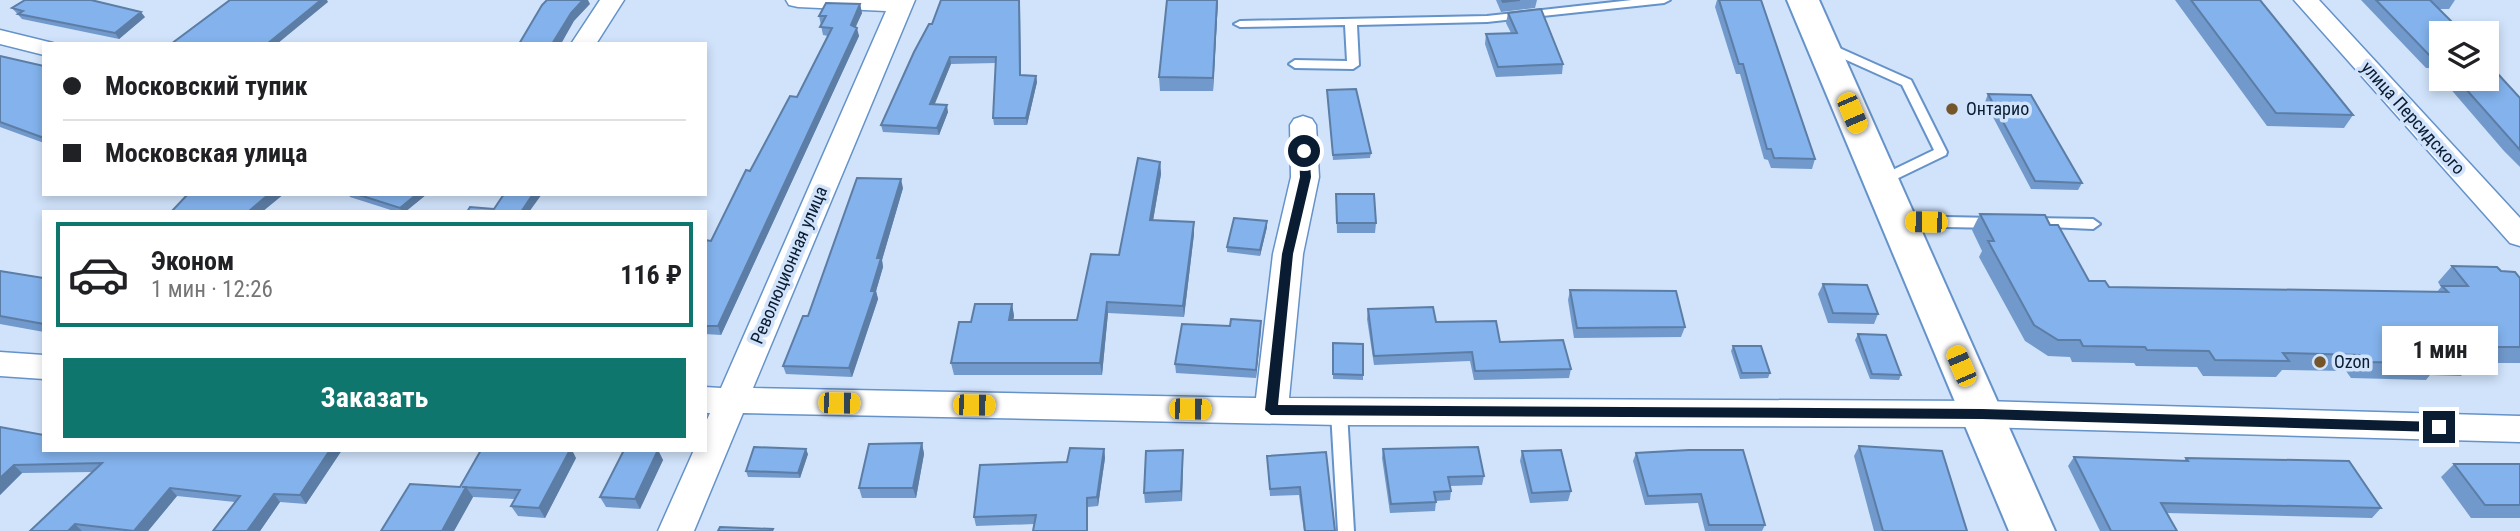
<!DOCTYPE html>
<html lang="ru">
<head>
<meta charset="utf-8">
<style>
  :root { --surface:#fff; --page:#f2f2f2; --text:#202124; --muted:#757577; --line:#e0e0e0; --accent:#0f766e }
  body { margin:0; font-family:"Roboto Condensed",sans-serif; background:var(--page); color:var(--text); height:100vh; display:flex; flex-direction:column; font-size:26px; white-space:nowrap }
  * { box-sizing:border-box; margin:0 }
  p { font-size:23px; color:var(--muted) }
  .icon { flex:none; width:38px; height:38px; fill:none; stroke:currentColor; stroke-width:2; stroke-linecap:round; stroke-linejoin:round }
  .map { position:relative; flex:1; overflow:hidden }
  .panel { position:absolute; left:42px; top:210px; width:665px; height:242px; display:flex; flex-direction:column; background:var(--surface); border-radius:0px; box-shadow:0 4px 10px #0003 }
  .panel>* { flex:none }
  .guide { position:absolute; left:42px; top:42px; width:665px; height:154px; border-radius:0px; box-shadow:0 4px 10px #0003; display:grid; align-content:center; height:154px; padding:0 21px; background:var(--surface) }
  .buttons { position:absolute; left:2429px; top:21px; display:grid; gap:14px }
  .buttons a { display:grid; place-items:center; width:70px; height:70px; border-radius:0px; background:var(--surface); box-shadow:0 4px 10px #0003; font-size:35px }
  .end { position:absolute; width:32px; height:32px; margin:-16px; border:9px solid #091c31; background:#fff; box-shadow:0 0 0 4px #fff }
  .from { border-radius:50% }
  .bubble { position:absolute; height:49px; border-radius:0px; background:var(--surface); box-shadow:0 4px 10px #0003; font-size:23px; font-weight:700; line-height:49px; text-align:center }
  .car { position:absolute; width:21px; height:42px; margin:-21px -10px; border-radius:9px; box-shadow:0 0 5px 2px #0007; background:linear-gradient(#f5c518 24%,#345 0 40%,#f5c518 0 76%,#345 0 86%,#f5c518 0) }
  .guide b { display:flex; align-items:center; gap:24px; height:66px; font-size:26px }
  .guide b+b { border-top:2px solid var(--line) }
  .guide i { width:18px; height:18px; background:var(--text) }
  ul { padding:12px 0 0; list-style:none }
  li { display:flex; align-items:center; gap:21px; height:105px; margin:0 14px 10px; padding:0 7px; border:4px solid transparent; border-radius:0px }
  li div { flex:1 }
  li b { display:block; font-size:26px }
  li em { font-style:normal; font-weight:700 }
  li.current { border-color:var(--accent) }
  li>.icon { width:63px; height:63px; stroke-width:1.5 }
  .button { display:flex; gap:14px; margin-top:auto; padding:14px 21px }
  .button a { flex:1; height:80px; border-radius:0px; background:var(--accent); color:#fff; font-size:28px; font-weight:700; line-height:80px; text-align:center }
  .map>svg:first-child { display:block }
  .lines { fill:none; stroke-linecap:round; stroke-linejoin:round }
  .lane-casing { stroke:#6492c9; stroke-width:4 }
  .street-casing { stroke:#6492c9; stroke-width:3 }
  .secondary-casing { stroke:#6492c9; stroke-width:4 }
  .lane { fill:#fff; fill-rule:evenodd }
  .street { fill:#fff; fill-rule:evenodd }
  .secondary { fill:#fff; fill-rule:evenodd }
  .wall { fill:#7199cb }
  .shaded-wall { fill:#5c7da5 }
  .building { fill:#83b2ec; stroke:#5c7da5; stroke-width:2 }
  .route { fill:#091c31 }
  .poi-dot { fill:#75562b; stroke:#d0e3fb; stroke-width:2.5 }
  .labels { text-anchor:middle; stroke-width:7; stroke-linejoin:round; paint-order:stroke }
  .poi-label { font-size:18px; fill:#091c31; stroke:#d0e3fb; text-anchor:start }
  .street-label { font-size:18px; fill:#091c31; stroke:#d0e3fb }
</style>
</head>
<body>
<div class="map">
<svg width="2520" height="531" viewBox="0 0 2520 531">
  <rect width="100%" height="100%" fill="#d0e3fb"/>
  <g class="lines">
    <!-- lane casing -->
    <g class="lane-casing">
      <path id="lane" d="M 1632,0 L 1670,0 L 1664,3 L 1487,22 L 1357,25 L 1359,65 L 1353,69 L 1295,68 L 1289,64 L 1295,60 L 1347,61 L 1345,25 L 1240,27 L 1234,24 L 1240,21 L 1487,16 Z
        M 1826,42 L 1911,80 L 1947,152 L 1946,155 L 1886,184 L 1876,184 L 1874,181 L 1876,178 L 1934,150 L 1902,85 L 1822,49 L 1820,46 Z
        M 1899,216 L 1994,218 L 2001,223 L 1994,228 L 1899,226 L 1892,221 Z
        M 2031,218 L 2093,219 L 2100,224 L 2093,229 L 2026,226 L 2024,223 L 2026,220 Z
        M 1339,406 L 1344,408 L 1347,412 L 1354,531 L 1338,531 L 1331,412 L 1334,408 Z"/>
    </g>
    <!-- street casing -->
    <g class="street-casing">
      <path id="street" d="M 600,0 L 624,0 L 596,44 L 571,44 Z
        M 786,0 L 915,0 L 753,388 L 1256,398 L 1273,254 L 1291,177 L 1290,125 L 1294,119 L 1303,116 L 1312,119 L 1316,125 L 1319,177 L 1303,254 L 1289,398 L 1982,401 L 2520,416 L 2520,442 L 1982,427 L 1339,425 L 743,413 L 694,531 L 658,531 L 694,450 L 705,450 L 705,424 L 710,413 L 705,413 L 705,387 L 721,388 L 886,11 L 798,7 L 789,5 Z
        M 2294,0 L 2319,0 L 2520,218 L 2520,246 L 2510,243 Z
        M 0,30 L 53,43 L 54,44 L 44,44 L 44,55 L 0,44 Z
        M 0,352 L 44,355 L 44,379 L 0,376 Z"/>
    </g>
    <!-- secondary casing -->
    <g class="secondary-casing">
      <path id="secondary" d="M 1787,0 L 1819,0 L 2055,531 L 2009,531 Z"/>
    </g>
    <!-- lane -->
    <use href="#lane" class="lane"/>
    <!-- street -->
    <use href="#street" class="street"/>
    <!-- secondary -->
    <use href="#secondary" class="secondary"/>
  </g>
  <!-- wall -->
  <path class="wall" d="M 1019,0 L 1021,75 L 1036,76 L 1037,82 L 1027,125 L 994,125 L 993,118 L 996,63 L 951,64 L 934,104 L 948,112 L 939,135 L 883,132 L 881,125 L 932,24 Z
    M 1167,0 L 1218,0 L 1213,91 L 1160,91 L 1159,77 Z
    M 1496,0 L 1537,0 L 1535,8 L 1501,12 Z
    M 1717,0 L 1761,0 L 1815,159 L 1812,169 L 1771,168 L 1768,160 L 1764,159 L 1740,74 L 1736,74 L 1715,7 Z
    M 2175,0 L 2260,0 L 2353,115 L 2344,128 L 2267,126 Z
    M 2361,0 L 2455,0 L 2449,9 L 2439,9 L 2441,33 L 2441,78 L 2433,68 L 2426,68 Z
    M 860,4 L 862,13 L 855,27 L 859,36 L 721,335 L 705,334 L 705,240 L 711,241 L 750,171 L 797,97 L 828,36 L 823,35 L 819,16 Z
    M 12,8 L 145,17 L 119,39 L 22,19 Z
    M 1508,13 L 1563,64 L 1562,74 L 1496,77 L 1485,44 L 1486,34 L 1511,33 L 1506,23 Z
    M 0,56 L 44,66 L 44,143 L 0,127 Z
    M 2442,79 L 2487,79 L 2520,98 L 2520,167 L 2504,151 Z
    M 1327,90 L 1371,153 L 1370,158 L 1333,160 Z
    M 1988,94 L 2082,183 L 2078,190 L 2031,189 L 1985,102 Z
    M 1160,162 L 1161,174 L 1153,221 L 1194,234 L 1184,317 L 1108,313 L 1102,375 L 954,375 L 951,363 L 971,322 L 1012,304 L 1014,316 L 1013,320 L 1077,320 L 1119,255 Z
    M 903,188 L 882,260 L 883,267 L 876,291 L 878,299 L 852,377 L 786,374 L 783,366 L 808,316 Z
    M 348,194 L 427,194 L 405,212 L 397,212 L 350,197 Z
    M 1336,194 L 1376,223 L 1375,233 L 1337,233 Z
    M 1980,214 L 2050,225 L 2089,281 L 2109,287 L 2437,292 L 2441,287 L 2438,282 L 2452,266 L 2501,271 L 2520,278 L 2520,363 L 2479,363 L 2475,368 L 2468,368 L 2461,376 L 2430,375 L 2426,380 L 2351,378 L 2346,371 L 2282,370 L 2276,377 L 2203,376 L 2197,367 L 2136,366 L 2134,363 L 2072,362 L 2070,357 L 2048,356 L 2025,341 L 1979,257 L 1982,251 L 1972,230 Z
    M 1267,227 L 1260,256 L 1227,252 L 1227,247 Z
    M 0,271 L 44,278 L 44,332 L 0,324 Z
    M 1823,284 L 1878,314 L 1874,324 L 1828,323 L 1818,294 Z
    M 1570,290 L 1685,327 L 1681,337 L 1574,338 L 1568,300 Z
    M 1368,309 L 1436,322 L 1571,369 L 1569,378 L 1474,380 L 1470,361 L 1374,365 L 1367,319 Z
    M 1261,321 L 1256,378 L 1176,373 L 1175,364 L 1230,326 Z
    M 1858,334 L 1901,375 L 1899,380 L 1870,379 L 1855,340 Z
    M 1333,343 L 1363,375 L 1363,380 L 1333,379 Z
    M 1733,346 L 1770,373 L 1768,378 L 1740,379 L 1731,351 Z
    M 0,427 L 44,435 L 342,450 L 306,504 L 280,502 L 260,531 L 213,531 L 235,502 L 177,496 L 148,531 L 30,531 L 93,472 L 22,473 L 0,495 Z
    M 922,443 L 924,454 L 916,498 L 862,498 L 859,488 Z
    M 1859,446 L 1967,531 L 1874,531 L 1854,456 Z
    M 1104,449 L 1105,458 L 1098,506 L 1088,507 L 1088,531 L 1033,531 L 1035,524 L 976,526 L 974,517 L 1067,462 Z
    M 1383,449 L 1484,476 L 1482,485 L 1450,486 L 1451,491 L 1450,500 L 1436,501 L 1435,511 L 1390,513 L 1382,458 Z
    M 658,450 L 663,460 L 640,509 L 606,507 L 600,497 Z
    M 1183,450 L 1182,501 L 1145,503 L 1144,493 Z
    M 1522,451 L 1571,491 L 1568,501 L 1530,503 L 1520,461 Z
    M 1326,452 L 1335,531 L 1304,531 L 1299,495 L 1270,496 L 1267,456 Z
    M 1636,453 L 1765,525 L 1762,531 L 1705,531 L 1698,503 L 1645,505 L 1633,461 Z
    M 808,454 L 800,478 L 748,477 L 746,471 Z
    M 2074,457 L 2184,461 L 2186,458 L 2381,508 L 2372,518 L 2167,513 L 2177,531 L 2100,531 L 2068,466 Z
    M 576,458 L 545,518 L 518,516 L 511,506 L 515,499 L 473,497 L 454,531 L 381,531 L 460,487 Z
    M 2454,464 L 2520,464 L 2520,518 L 2471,518 L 2441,477 Z"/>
  <!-- shaded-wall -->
  <path class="shaded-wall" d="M 321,0 L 327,0 L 328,2 L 277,44 L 267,44 Z
    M 583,0 L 588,0 L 590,4 L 574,21 L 561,44 L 552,44 L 571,13 Z
    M 1019,0 L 1020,6 L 1021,82 L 1020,75 Z
    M 1217,0 L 1218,0 L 1213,91 L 1213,78 Z
    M 860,4 L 862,13 L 853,33 L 851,25 Z
    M 141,12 L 145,17 L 119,39 L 115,33 Z
    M 857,28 L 859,36 L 721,335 L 718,326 Z
    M 950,57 L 951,64 L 932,111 L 930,104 Z
    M 1036,76 L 1037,82 L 1027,125 L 1026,118 Z
    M 947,105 L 948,112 L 939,135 L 937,128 Z
    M 1160,162 L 1161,174 L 1151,232 L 1150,220 Z
    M 901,179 L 903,188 L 882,260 L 883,267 L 876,291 L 878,299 L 852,377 L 849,368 L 871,291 L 877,258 Z
    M 269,194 L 284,194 L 262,212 L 248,212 Z
    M 417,194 L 427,194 L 405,212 L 402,212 L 400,208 Z
    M 533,194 L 542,194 L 529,212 L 521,212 Z
    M 1267,221 L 1267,227 L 1260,256 L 1260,250 Z
    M 1194,222 L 1194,234 L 1184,317 L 1183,306 Z
    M 1107,302 L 1108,313 L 1102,375 L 1100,363 Z
    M 1012,304 L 1014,316 L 1011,332 L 1009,320 Z
    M 1261,321 L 1261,330 L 1256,378 L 1256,370 Z
    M 922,443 L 924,454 L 916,498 L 913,488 Z
    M 806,449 L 808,454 L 800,478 L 798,473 Z
    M 1104,449 L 1105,458 L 1098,506 L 1097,497 Z
    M 330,450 L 342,450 L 306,504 L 300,495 Z
    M 570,450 L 572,450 L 576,458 L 545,518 L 539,508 Z
    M 658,450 L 663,460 L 640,509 L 635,499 Z
    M 1183,450 L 1183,460 L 1182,501 L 1181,491 Z
    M 14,465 L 22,473 L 0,495 L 0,478 Z
    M 466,487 L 473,497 L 454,531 L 442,531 Z
    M 170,488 L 177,496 L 148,531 L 134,531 Z
    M 274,494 L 280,502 L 260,531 L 247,531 Z
    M 1087,498 L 1088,507 L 1088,531 L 1087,531 Z
    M 75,524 L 82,531 L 68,531 Z"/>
  <!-- building -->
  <path class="building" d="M 25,0 L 91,0 L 141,12 L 115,33 L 18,14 L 23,11 L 12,8 Z
    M 230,0 L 321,0 L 267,44 L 171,44 Z
    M 547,0 L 583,0 L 571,13 L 552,44 L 519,44 L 542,5 Z
    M 941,0 L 1019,0 L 1020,75 L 1036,76 L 1026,118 L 993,118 L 996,57 L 950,57 L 930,104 L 947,105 L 937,128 L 881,125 L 914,52 L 929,24 L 932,24 Z
    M 1167,0 L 1217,0 L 1213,78 L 1159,77 Z
    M 1502,0 L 1520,0 L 1503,2 Z
    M 1719,0 L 1761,0 L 1815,159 L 1774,158 L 1771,149 L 1767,149 L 1743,64 L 1739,64 Z
    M 2191,0 L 2260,0 L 2353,115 L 2276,113 Z
    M 2376,0 L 2430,0 L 2463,33 L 2441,33 L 2441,61 L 2440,59 L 2433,59 Z
    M 826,3 L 860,4 L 851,25 L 857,28 L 718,326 L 705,326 L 705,240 L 711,241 L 746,170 L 750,171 L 790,96 L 797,97 L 832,28 L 820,27 L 826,16 L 819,16 Z
    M 1541,9 L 1563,64 L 1498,67 L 1486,34 L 1517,33 L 1508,13 Z
    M 0,56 L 44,66 L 44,138 L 0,122 Z
    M 2487,62 L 2520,98 L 2520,150 L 2457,79 L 2487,79 Z
    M 1356,89 L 1371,153 L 1333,155 L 1327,90 Z
    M 1988,94 L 2031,95 L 2082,183 L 2035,181 Z
    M 1138,158 L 1160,162 L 1150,220 L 1194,222 L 1183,306 L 1107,302 L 1100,363 L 951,363 L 959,322 L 971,322 L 975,304 L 1012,304 L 1009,320 L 1077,320 L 1091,254 L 1119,255 Z
    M 857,178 L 901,179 L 877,258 L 881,258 L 871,291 L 875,291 L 849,368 L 783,366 L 803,316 L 808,316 Z
    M 188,194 L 269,194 L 248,212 L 171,212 Z
    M 356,194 L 417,194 L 400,208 Z
    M 504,194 L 533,194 L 521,212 L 467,212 L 470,207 L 494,209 Z
    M 1336,194 L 1374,194 L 1376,223 L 1337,223 Z
    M 1980,214 L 2045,215 L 2050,225 L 2058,225 L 2089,281 L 2105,281 L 2109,287 L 2448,292 L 2442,286 L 2468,286 L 2452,266 L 2497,267 L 2501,271 L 2515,272 L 2520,278 L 2520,347 L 2485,347 L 2490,352 L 2470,351 L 2476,359 L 2437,358 L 2440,363 L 2365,362 L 2359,355 L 2283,353 L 2289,361 L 2215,360 L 2209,351 L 2147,350 L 2145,347 L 2083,346 L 2080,340 L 2058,340 L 2034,325 L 1988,241 L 1994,241 Z
    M 1234,218 L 1267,221 L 1260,250 L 1227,247 Z
    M 0,271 L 44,278 L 44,324 L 0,316 Z
    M 1823,284 L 1867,285 L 1878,314 L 1833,313 Z
    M 1570,290 L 1676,291 L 1685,327 L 1577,328 Z
    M 1433,307 L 1436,322 L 1496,321 L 1500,342 L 1563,340 L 1571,369 L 1475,371 L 1472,352 L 1374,356 L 1368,309 Z
    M 1231,319 L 1261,321 L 1256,370 L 1175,364 L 1182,324 L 1230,326 Z
    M 1858,334 L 1886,335 L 1901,375 L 1872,374 Z
    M 1333,343 L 1363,344 L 1363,375 L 1333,374 Z
    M 1733,346 L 1761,346 L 1770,373 L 1742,373 Z
    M 0,427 L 44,435 L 44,450 L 330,450 L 300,495 L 274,494 L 247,531 L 213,531 L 240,496 L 170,488 L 134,531 L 75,524 L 68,531 L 30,531 L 102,463 L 14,465 L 0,478 Z
    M 922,443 L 913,488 L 859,488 L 869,444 Z
    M 1859,446 L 1942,451 L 1967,531 L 1883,531 Z
    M 754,447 L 806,449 L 798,473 L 746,471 Z
    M 1478,447 L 1484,476 L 1448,477 L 1451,491 L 1434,492 L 1436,502 L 1391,504 L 1383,449 Z
    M 1070,448 L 1104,449 L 1097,497 L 1087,498 L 1087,531 L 1033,531 L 1036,515 L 974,517 L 980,465 L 1067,462 Z
    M 481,450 L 570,450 L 539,508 L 511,506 L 520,490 L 462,487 L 466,487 L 442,531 L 381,531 L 410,484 L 460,487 Z
    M 624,450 L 658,450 L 635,499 L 600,497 Z
    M 1183,450 L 1181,491 L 1144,493 L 1146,451 Z
    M 1561,450 L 1571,491 L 1532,493 L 1522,451 Z
    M 1689,450 L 1743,450 L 1765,525 L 1709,525 L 1701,494 L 1648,496 L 1636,453 Z
    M 1326,452 L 1335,531 L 1305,531 L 1300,487 L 1270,489 L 1267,456 Z
    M 2074,457 L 2188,461 L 2186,458 L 2349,461 L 2381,508 L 2161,503 L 2177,531 L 2111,531 Z
    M 2454,464 L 2520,464 L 2520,505 L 2485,505 Z
    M 720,527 L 773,529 L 772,531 L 718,531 Z"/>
  <!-- route -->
  <path class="route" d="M 1304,147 L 1309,151 L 1311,177 L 1293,254 L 1278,405 L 1982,409 L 2439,422 L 2446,427 L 2439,432 L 1982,419 L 1271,415 L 1265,410 L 1282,254 L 1300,177 L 1299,151 Z"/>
  <!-- markers -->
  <g class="poi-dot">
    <circle cx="1952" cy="109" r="7"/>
    <circle cx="2320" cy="362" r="7"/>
  </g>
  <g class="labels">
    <!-- poi labels -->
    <g class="poi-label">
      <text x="1966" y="115">Онтарио</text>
      <text x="2334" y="368">Ozon</text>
    </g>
    <!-- street labels -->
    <g class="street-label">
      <text transform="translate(2413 118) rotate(48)" y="6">улица Персидского</text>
      <text transform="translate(789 265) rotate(-67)" y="6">Революционная улица</text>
    </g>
  </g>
</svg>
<div class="buttons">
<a><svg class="icon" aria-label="layers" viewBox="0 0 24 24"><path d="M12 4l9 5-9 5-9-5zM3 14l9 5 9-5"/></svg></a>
</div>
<i class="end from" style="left:1304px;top:151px"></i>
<i class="end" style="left:2439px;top:427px"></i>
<div class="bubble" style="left:2382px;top:326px;width:116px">1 мин</div>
<i class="car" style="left:1852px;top:113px;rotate:157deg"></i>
<i class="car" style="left:1926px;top:222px;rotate:271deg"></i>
<i class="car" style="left:1961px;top:366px;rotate:337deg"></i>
<i class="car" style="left:839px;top:403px;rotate:91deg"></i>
<i class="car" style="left:974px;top:405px;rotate:91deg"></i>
<i class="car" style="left:1190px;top:409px;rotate:91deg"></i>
<div class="guide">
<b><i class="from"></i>Московский тупик</b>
<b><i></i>Московская улица</b>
</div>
<section class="panel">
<ul>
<li class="current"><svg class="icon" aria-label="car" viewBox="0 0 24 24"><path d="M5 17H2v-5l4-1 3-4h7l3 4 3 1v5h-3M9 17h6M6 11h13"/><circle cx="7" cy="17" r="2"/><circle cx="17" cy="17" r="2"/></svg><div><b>Эконом</b><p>1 мин · 12:26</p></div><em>116 ₽</em></li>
</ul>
<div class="button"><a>Заказать</a></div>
</section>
</div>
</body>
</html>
